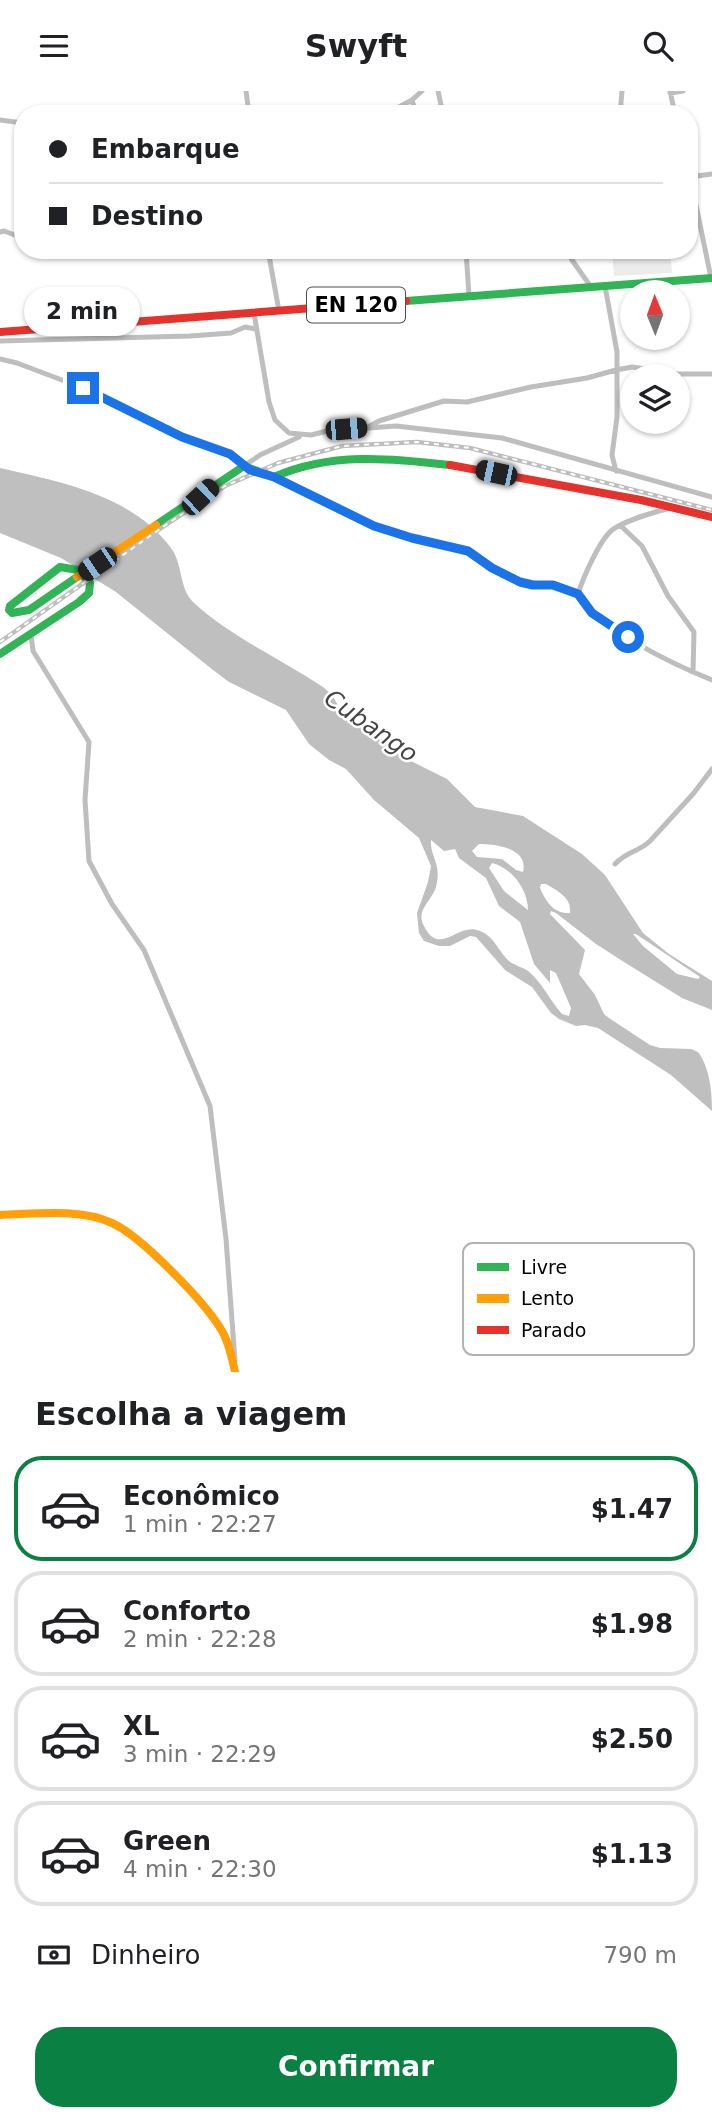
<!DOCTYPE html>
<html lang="pt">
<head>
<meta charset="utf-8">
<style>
  :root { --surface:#fff; --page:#f2f2f2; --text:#202124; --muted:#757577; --line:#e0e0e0; --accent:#0b8043 }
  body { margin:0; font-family:"DejaVu Sans",sans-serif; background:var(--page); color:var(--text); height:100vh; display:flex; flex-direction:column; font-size:26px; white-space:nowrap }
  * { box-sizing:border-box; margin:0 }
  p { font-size:23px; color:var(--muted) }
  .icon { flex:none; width:38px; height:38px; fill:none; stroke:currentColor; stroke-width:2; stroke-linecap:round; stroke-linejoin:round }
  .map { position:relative; height:1281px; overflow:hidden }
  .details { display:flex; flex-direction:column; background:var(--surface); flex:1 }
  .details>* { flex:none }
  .hud { position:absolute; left:14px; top:14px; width:684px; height:154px; border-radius:28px; box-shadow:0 2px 5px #0004; display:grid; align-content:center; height:154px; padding:0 35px; background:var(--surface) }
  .needle { width:46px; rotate:359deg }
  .tools { position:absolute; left:620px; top:189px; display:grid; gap:14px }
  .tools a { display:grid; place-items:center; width:70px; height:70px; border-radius:50%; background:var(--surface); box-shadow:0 2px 5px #0004; font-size:35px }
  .end { position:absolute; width:32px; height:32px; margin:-16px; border:9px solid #1a73e8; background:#fff; box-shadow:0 0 0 4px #fff }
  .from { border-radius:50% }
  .bubble { position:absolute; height:49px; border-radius:24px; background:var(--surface); box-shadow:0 2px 5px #0004; font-size:23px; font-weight:800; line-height:49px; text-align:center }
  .car { position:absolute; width:21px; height:42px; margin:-21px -10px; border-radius:9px; box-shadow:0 0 5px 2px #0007; background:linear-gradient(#222 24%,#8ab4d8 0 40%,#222 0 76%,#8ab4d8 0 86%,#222 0) }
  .hud b { display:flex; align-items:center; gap:24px; height:66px; font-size:26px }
  .hud b+b { border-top:2px solid var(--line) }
  .hud i { width:18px; height:18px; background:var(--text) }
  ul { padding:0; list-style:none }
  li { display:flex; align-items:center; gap:21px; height:105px; margin:0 14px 10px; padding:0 21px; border:4px solid var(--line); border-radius:28px }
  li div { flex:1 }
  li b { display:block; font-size:26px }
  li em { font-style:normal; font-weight:800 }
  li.current { border-color:var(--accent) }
  li>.icon { width:63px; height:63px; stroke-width:1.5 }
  h2 { padding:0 35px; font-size:32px; line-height:84px }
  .pay { display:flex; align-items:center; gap:18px; height:77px; padding:0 35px; font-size:26px }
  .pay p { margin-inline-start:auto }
  .cta { display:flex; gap:14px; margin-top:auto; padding:14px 35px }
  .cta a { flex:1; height:80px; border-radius:28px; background:var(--accent); color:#fff; font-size:28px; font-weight:800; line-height:80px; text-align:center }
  header { display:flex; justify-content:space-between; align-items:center; height:91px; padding:0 35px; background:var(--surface); font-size:32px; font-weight:800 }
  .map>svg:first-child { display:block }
  .green { fill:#ececec }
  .water { fill:#bfbfbf; fill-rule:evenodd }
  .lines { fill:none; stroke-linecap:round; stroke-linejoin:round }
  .street { stroke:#bebebe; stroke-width:5 }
  .fast { stroke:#30b455; stroke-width:8 }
  .slow { stroke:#ff9f0a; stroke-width:8 }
  .jam { stroke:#e5322d; stroke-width:8 }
  .rail-casing { stroke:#bebebe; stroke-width:4.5 }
  .rail { stroke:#fff; stroke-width:2; stroke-dasharray:5; stroke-linecap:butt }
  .slow-bridge { stroke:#ff9f0a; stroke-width:8 }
  .route { stroke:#1a73e8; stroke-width:9 }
  .labels { text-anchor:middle; stroke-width:5; stroke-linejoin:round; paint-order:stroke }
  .shield { fill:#fff; stroke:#4c4c4c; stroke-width:2 }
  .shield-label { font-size:21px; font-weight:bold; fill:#000 }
  .water-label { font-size:24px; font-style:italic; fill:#444; stroke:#fff }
  .key { fill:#fff; stroke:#b2b2b2; stroke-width:2 }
  .key-label { font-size:19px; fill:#000 }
</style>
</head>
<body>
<header><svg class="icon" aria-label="menu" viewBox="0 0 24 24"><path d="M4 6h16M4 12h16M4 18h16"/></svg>Swyft<svg class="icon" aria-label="search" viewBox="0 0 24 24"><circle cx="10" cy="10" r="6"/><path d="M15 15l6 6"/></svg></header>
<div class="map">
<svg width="712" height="1281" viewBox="0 0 712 1281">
  <rect width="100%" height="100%" fill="#fff"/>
  <!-- green -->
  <path class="green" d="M 612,159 L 670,159 L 672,182 L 614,185 Z"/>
  <!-- water -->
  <path class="water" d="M 0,377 C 61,391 132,404 171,457 C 183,473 179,497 193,511 C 232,547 280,567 323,596 L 332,604 L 342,621 L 403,666 L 447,688 L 475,716 L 523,725 L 582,763 L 605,784 L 643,842 L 669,863 L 712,890 L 712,919 L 682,907 L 624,871 L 596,853 L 556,822 L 551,820 L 550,823 L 585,859 L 579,883 L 595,904 L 604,923 L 609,927 L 650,954 L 660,957 L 691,958 L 698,961 C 710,977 712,1001 712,1020 L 671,984 L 598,937 L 585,934 L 576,935 L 559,928 L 551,922 L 532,896 L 505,879 L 476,846 L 470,845 L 450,855 L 439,855 L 424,850 L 419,842 L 417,822 L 428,791 L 431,775 L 419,747 L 374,709 L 346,678 L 329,669 L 309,653 L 286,619 L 229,591 L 213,579 L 116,501 L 61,467 L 0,442 ZM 431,749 L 444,760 L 455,758 L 459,767 L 486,787 L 499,815 L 520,831 L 534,873 L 550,892 L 550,879 L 556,882 L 571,917 L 569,925 L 562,923 C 550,910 542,891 528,880 C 523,876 515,875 509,870 C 498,860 495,846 480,840 C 458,830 440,867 424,835 C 415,819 432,810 436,796 C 442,772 430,767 431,749 ZM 479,753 C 495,753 529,757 523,781 L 516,779 L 502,768 L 477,766 L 472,760 ZM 492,772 C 512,777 528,799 528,819 L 504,800 L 489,777 ZM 541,793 L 546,793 C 558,800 572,807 570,822 C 554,823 546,811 540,797 ZM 633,843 L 636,843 L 700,886 L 698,888 L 677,883 L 643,855 Z"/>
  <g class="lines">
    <!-- street -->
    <path class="street" d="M 246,0 L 249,23
      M 438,0 L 443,23
      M 670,0 L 675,23
      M 670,2 L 683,0
      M 412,9 L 416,23
      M 362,23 L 370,19 L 384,23
      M 386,23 L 412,9 L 422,0
      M 620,23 L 622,0
      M 0,29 L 23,32
      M 690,85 L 711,187
      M 690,86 L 712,83
      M 0,141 L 4,140 L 23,147
      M 268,159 L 279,220
      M 466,159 L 469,205
      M 565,159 L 591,196
      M 605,195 L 617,261 L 617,326 L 612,364 L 616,380
      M 254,222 L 269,311 L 275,329 L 289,342 L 311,344 L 327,340 L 396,335 L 502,347 L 712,406
      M 0,250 L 190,245 L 231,242 L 245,236 L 256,238
      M 0,268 L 17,272 L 83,297 L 182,346 L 231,364 L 244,375 L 260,364 L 299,346
      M 368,336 L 379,330 L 444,310 L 467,311 L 531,296 L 587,287 L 616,279 L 632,276 L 676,283 L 712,283
      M 274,386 L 374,435 L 412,447 L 468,460 L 492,476 L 520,491 L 533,494 L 553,494 L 578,503 C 583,487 599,450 612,439 C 625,429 653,422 669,417
      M 621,435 L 642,455 L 668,505 L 694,541 L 693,581
      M 578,503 C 594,536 677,575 712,589
      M 31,544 L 33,560 L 38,568 L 89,651 L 85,709 L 89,770 L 112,813 L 144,859 L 210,1015 L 226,1148 L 235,1270
      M 615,773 C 627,760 639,761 650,750 L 693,703 L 712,678"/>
    <!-- fast -->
    <path class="fast" d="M 406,210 L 712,187
      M 156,434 L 244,375 L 274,386 C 330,361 390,367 450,374
      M 0,563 L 79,511 L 89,502 L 90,492 L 78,479 L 60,476 L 10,515 L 9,519 L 12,522 L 29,519 L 77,486"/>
    <!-- slow -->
    <path class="slow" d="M 0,1124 C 35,1123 79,1117 112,1132 C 141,1145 206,1212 222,1240 C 229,1252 232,1267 235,1281"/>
    <!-- jam -->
    <path class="jam" d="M 0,241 L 406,210
      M 450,374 L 641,409 L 712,426"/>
    <!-- rail casing -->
    <g class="rail-casing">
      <path id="rail" d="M 0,551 L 167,433 L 225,395 L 278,372 L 342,355 L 417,351 L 470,357 L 712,419"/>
    </g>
    <!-- rail -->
    <use href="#rail" class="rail"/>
    <!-- slow-bridge -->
    <path class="slow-bridge" d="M 77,486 L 156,434"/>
  </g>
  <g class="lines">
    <!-- route -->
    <path class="route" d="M 83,297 L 182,346 L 230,363 L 250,379 L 274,386 L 374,435 L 412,447 L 468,460 L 492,477 L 520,491 L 533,494 L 553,494 L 578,503 L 592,522 L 628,546"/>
  </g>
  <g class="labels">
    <!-- shield labels -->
    <rect class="shield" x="307" y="196.5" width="98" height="35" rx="5"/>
    <g class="shield-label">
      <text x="356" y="221">EN 120</text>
    </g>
    <!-- water labels -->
    <g class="water-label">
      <text transform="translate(371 635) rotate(35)" y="8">Cubango</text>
    </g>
  </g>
  <!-- legend -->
  <rect x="463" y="1152" width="231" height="112" rx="10" class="key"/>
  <rect x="477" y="1172" width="32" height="8" fill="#30b455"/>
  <rect x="477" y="1203" width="32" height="9" fill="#ff9f0a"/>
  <rect x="477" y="1235" width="32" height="8" fill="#e5322d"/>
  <g class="key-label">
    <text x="521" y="1183">Livre</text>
    <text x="521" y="1214">Lento</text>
    <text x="521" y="1246">Parado</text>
  </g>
</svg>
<div class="tools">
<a><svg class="needle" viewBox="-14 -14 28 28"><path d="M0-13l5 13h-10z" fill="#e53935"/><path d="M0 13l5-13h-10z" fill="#757577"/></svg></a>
<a><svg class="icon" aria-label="layers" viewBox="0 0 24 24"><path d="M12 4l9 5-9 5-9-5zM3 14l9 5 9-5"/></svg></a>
</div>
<i class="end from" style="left:628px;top:546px"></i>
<i class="end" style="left:83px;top:297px"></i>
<div class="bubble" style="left:24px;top:196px;width:116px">2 min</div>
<i class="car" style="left:346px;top:338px;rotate:85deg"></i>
<i class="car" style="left:496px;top:382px;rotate:282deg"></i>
<i class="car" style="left:200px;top:406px;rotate:47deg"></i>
<i class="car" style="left:97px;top:473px;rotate:236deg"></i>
<div class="hud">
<b><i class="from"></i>Embarque</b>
<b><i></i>Destino</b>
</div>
</div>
<section class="details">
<h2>Escolha a viagem</h2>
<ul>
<li class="current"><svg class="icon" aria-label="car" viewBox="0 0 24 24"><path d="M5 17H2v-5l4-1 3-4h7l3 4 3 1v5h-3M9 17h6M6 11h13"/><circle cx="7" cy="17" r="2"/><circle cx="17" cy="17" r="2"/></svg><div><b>Econômico</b><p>1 min · 22:27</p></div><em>$1.47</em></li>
<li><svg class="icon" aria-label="car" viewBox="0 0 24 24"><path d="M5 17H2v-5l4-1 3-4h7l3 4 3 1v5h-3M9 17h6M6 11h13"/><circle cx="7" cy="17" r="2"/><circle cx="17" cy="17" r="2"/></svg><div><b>Conforto</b><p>2 min · 22:28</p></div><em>$1.98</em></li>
<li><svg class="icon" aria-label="car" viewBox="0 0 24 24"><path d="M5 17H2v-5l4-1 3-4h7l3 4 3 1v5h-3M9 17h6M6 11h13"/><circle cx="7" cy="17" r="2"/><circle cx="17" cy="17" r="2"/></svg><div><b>XL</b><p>3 min · 22:29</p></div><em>$2.50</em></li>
<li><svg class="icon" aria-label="car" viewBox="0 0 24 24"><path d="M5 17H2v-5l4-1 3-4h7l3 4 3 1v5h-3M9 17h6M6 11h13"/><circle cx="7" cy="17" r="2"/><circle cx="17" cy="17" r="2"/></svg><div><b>Green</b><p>4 min · 22:30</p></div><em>$1.13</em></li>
</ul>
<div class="pay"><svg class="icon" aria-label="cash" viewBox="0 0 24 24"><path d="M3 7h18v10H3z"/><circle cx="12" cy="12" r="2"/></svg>Dinheiro<p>790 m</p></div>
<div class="cta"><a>Confirmar</a></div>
</section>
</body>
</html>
